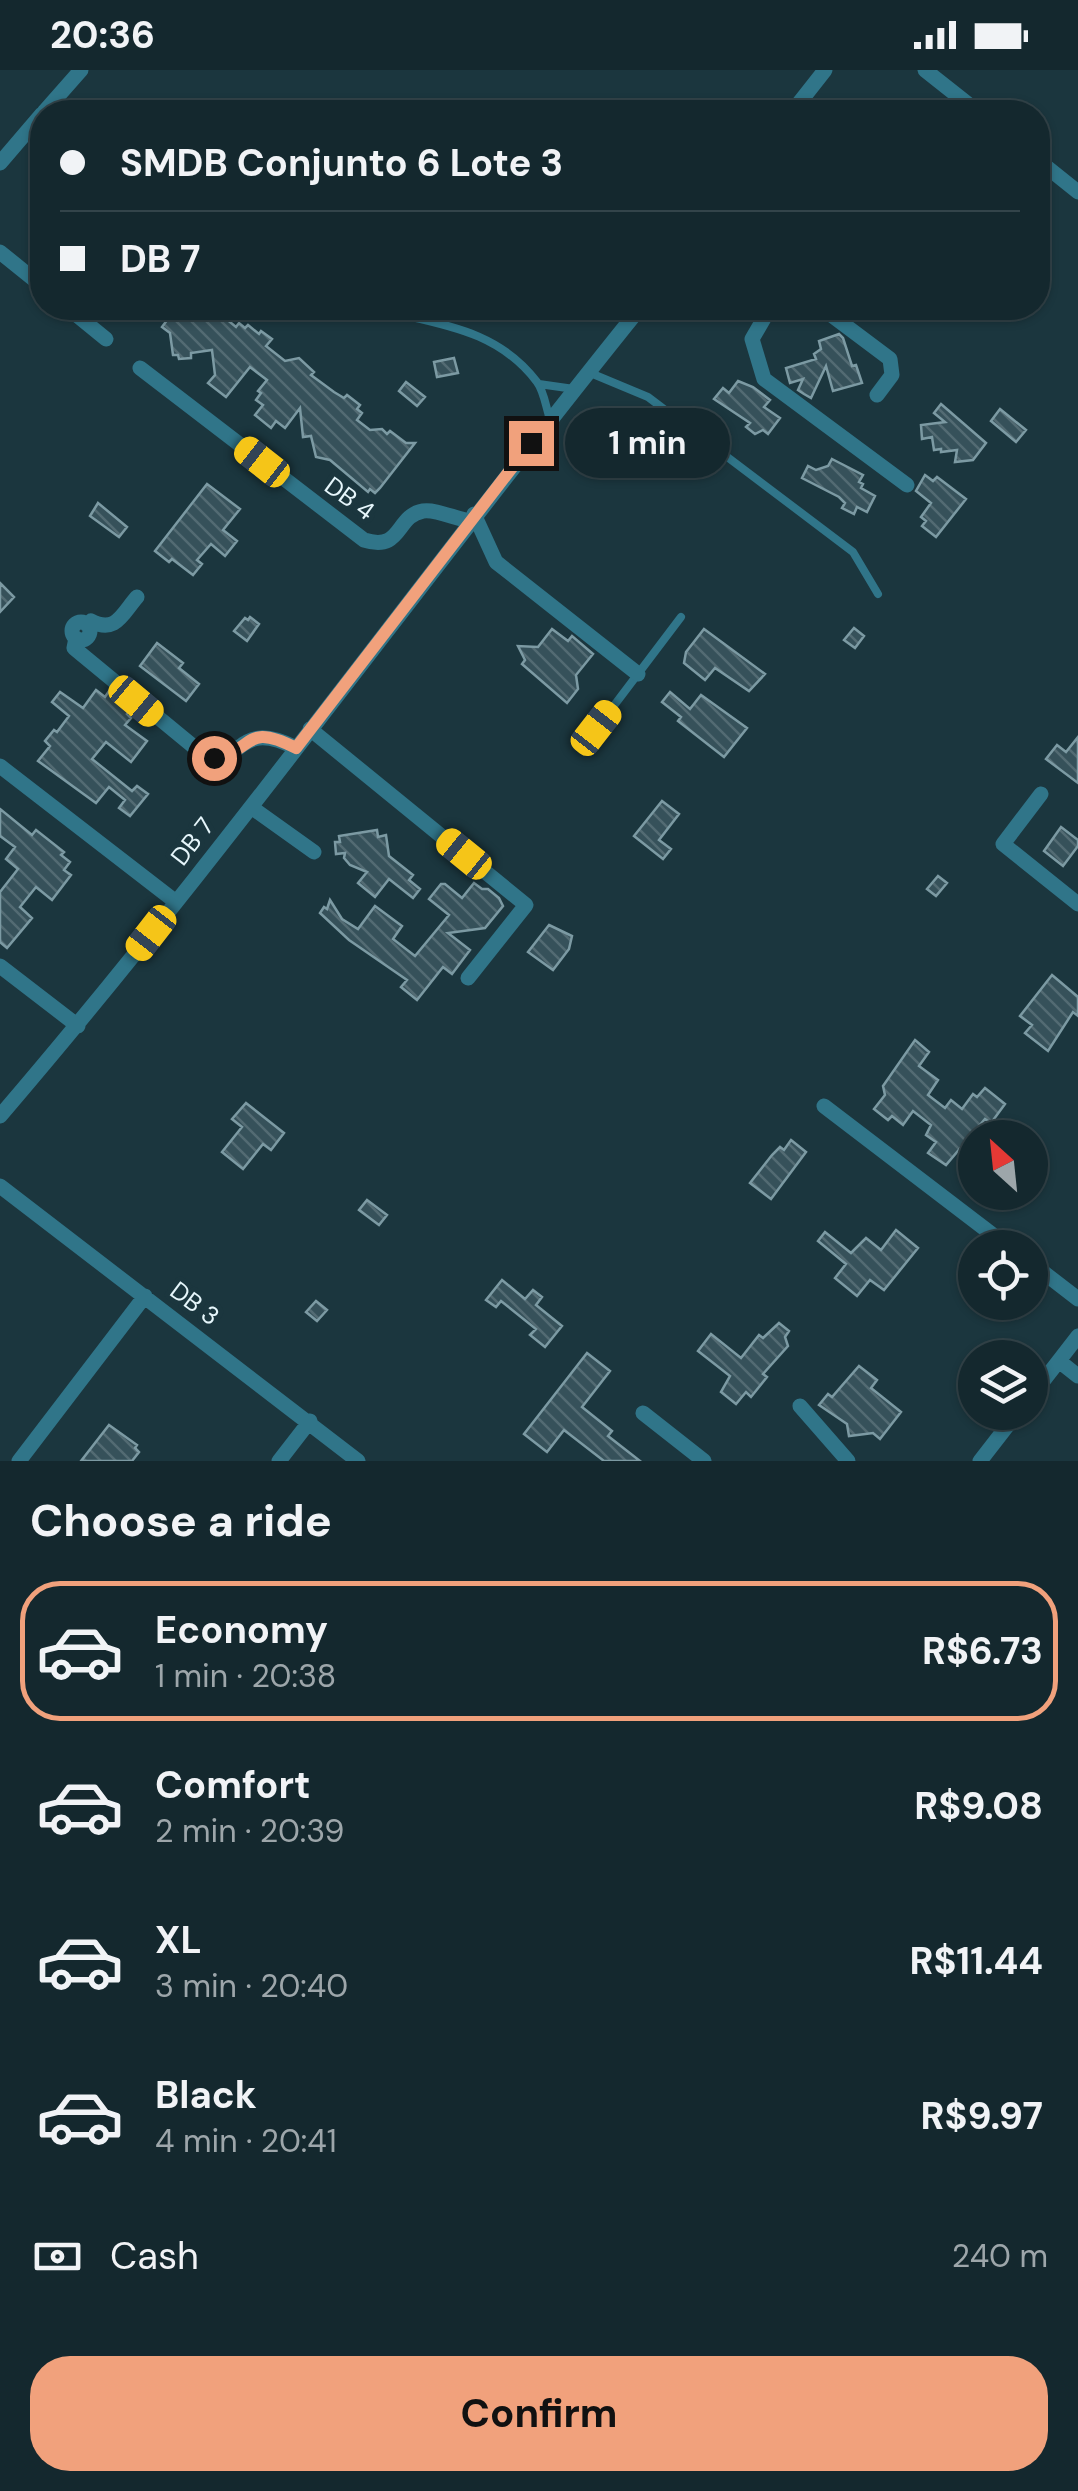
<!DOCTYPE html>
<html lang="en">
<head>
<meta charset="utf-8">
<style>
  :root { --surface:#14282e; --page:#1d3036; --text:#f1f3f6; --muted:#9da6aa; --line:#33444a; --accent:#f1a17c }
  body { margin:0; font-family:"DM Sans",sans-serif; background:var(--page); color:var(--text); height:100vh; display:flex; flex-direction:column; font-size:38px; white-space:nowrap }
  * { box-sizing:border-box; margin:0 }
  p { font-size:32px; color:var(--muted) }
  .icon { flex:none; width:55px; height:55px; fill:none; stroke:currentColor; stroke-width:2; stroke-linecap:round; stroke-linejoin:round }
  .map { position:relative; height:1391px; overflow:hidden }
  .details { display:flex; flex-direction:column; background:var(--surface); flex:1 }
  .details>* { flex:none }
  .banner { position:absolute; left:30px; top:30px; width:1020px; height:220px; border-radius:40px; box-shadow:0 2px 8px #0004,0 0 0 2px var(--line); display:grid; align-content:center; height:220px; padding:0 30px; background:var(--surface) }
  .needle { width:65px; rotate:333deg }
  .controls { position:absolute; left:958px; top:1050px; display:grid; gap:20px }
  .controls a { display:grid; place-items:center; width:90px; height:90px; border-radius:50%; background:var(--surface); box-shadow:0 2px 8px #0004,0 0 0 2px var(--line); font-size:50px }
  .end { position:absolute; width:45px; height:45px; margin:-22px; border:12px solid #f1a17c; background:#111; box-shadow:0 0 0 5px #111 }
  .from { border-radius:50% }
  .bubble { position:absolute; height:70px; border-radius:35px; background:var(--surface); box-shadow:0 2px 8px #0004,0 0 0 2px var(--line); font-size:32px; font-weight:700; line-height:70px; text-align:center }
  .car { position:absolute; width:30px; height:60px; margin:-30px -15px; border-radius:12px; box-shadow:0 0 8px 2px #0007; background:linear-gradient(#f5c518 24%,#345 0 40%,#f5c518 0 76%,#345 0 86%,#f5c518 0) }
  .banner b { display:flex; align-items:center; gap:35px; height:95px; font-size:38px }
  .banner b+b { border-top:2px solid var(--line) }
  .banner i { width:25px; height:25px; background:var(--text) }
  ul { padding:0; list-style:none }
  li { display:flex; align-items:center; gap:30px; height:140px; margin:0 20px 15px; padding:0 10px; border:5px solid transparent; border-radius:40px }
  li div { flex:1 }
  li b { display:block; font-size:38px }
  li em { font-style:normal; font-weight:700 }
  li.on { border-color:var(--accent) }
  li>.icon { width:90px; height:90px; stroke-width:1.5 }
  h2 { padding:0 30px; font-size:45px; line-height:120px }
  .pay { display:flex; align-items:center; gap:25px; height:110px; padding:0 30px; font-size:38px }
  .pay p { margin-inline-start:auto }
  .primary-button { display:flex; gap:20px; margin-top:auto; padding:20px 30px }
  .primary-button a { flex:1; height:115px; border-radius:40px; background:var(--accent); color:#111; font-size:40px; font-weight:700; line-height:115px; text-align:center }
  .status { display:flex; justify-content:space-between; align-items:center; height:70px; padding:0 50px; background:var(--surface); direction:ltr }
  .status svg { height:28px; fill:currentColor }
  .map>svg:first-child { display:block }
  .building { fill:url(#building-back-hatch); stroke:#7c9aa3; stroke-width:2.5 }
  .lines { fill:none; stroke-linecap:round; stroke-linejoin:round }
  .lane { stroke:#307589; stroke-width:8 }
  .street { stroke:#307589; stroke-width:15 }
  .route { stroke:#f1a17c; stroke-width:12 }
  .labels { text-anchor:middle; stroke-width:10; stroke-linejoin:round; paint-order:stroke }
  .street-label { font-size:25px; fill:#e6f6fb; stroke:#1b363e }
</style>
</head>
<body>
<div class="status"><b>20:36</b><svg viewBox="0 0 49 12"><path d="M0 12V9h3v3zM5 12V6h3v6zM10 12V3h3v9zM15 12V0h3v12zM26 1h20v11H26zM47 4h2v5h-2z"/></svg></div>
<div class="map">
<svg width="1078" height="1391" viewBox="0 0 1078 1391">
  <defs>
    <pattern id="building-back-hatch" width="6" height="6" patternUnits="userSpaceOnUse" patternTransform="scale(2.5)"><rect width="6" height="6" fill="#36515a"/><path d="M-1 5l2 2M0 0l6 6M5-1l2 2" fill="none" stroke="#536b73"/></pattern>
  </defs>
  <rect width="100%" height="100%" fill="#1b363e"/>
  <!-- building -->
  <path class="building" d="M 176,238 L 223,238 L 219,243 L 236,257 L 239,253 L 245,258 L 248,255 L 259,264 L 261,261 L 272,269 L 266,276 L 285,291 L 299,288 L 314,302 L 311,305 L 334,322 L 344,328 L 347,325 L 360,335 L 357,339 L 362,343 L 357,350 L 370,360 L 382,359 L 387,364 L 390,361 L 406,373 L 415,373 L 380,418 L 375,423 L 370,419 L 368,422 L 330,390 L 316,387 L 311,366 L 303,367 L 300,338 L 285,358 L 276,351 L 271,358 L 255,345 L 263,335 L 256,330 L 261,323 L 258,321 L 267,310 L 250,297 L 226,327 L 208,313 L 215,305 L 212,280 L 191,283 L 191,288 L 179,289 L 178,285 L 173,285 L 170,263 L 162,257 Z
    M 839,264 L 843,268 L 852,296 L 856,295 L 862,313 L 833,321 L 826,296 L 811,328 L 804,324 L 798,320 L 803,309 L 790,313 L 786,298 L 816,289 L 814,284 L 821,279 L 819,271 Z
    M 454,288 L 458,303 L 437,307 L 434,292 Z
    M 738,311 L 753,317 L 770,330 L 764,337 L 780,348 L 768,364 L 763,360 L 755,364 L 746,357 L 750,353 L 714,329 L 723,318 L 729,323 Z
    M 406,312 L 425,327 L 417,336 L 399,321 Z
    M 941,334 L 986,373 L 973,390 L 955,392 L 957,380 L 941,382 L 941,379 L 934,380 L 932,367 L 922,369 L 921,355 L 945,352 L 934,343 Z
    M 1000,339 L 1026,360 L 1016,372 L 991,351 Z
    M 832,389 L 863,405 L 859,412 L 863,414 L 861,418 L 875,426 L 867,442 L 857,437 L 854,444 L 842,438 L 845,433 L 839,427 L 802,408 L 808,396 L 816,400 L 828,396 Z
    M 925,405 L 933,411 L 937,407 L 966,429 L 936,467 L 922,456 L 926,451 L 921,447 L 931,433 L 916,421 Z
    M 207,414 L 240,439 L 223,460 L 237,471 L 225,486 L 211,474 L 197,490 L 202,494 L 193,505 L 172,489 L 169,492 L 155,481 Z
    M 98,433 L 127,457 L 119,467 L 90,446 Z
    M 0,513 L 14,527 L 0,542 Z
    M 250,547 L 259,554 L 247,571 L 234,561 L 245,548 L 248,550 Z
    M 854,558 L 864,566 L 855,578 L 844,570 Z
    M 552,559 L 568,571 L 572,566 L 593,584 L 576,605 L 578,619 L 567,633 L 522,594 L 525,590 L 518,576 L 538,577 Z
    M 704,559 L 765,604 L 749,621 L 715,598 L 705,610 L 684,593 L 686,582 Z
    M 157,573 L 183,593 L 179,598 L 199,614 L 186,631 L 140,596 Z
    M 96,620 L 105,627 L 109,621 L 131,640 L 127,644 L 131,648 L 125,655 L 147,671 L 131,692 L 106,672 L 92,689 L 132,721 L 137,716 L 148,724 L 130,746 L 119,738 L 125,730 L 109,717 L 96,733 L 38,691 L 50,676 L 45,671 L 54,660 L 57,662 L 69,646 L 52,632 L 60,622 L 83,638 Z
    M 670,622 L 690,639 L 701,625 L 747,658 L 724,687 L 678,651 L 681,647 L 662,632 Z
    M 1078,667 L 1078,713 L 1046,689 L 1057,675 L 1066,682 Z
    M 662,731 L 679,744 L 659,770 L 671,779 L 663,789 L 634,766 Z
    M 0,739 L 32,765 L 36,760 L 64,782 L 61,785 L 70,792 L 64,800 L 71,805 L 52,830 L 36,817 L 20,837 L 32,848 L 7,878 L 0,872 L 0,822 L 18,799 L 6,789 L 15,777 L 0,766 Z
    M 1061,757 L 1078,770 L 1078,776 L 1063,796 L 1044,781 Z
    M 377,760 L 378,767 L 386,765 L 389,786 L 413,805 L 409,810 L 420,819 L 413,828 L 389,809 L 375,827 L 358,813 L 367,802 L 350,795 L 344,788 L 345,783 L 336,784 L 335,772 L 340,772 L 339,766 Z
    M 938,806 L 947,813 L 936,826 L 927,819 Z
    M 474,813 L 482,819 L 488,819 L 499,828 L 503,836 L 485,858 L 448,863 L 470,880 L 452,904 L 443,897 L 417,930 L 401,917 L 407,910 L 349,870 L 320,843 L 324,837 L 327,839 L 330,830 L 342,849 L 358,859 L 375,836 L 402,856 L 393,869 L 415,886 L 449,845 L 429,829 L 441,814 L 445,814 L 462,828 Z
    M 549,855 L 572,866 L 569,879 L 553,900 L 528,882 Z
    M 1052,905 L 1078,927 L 1078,946 L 1073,942 L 1048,981 L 1025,963 L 1032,955 L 1020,946 Z
    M 915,970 L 929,982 L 919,996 L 938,1010 L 928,1025 L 945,1038 L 951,1030 L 962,1039 L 973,1024 L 977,1027 L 985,1018 L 1005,1034 L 991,1053 L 985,1049 L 946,1095 L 928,1083 L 936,1072 L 926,1065 L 931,1055 L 913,1041 L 903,1055 L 892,1046 L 888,1050 L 874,1039 L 885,1025 L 883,1016 Z
    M 246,1033 L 284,1063 L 271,1080 L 263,1074 L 243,1099 L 222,1082 L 242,1057 L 232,1049 Z
    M 791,1070 L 806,1082 L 771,1129 L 750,1113 L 772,1085 L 780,1077 L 784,1080 Z
    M 367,1130 L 387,1145 L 379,1155 L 359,1140 Z
    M 896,1160 L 918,1178 L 884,1220 L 870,1210 L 857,1226 L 835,1208 L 846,1194 L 818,1171 L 825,1162 L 851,1183 L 866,1168 L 881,1180 Z
    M 502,1210 L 525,1229 L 533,1220 L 542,1227 L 536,1235 L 562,1256 L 545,1277 L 530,1265 L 536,1259 L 501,1231 L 496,1237 L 486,1230 Z
    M 316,1231 L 327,1240 L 317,1251 L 306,1242 Z
    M 779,1253 L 789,1261 L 785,1267 L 788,1276 L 763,1304 L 767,1307 L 751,1327 L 746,1322 L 736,1334 L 721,1322 L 730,1306 L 698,1281 L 711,1264 L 741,1288 L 759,1265 L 763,1268 Z
    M 587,1283 L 610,1301 L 582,1337 L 612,1361 L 608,1366 L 640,1391 L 604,1391 L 564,1360 L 547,1382 L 524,1364 Z
    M 859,1296 L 877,1310 L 871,1318 L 901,1342 L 880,1369 L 873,1363 L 849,1366 L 847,1354 L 819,1335 L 828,1324 L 832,1327 Z
    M 109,1355 L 137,1375 L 135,1378 L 139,1382 L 132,1391 L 81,1391 Z"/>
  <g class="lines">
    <!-- lane -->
    <path class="lane" d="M 407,246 C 458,257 504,268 537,312 C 544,321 546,338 550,349
      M 588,302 L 648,327 L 853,482 L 878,524
      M 539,314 L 574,319
      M 597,658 L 681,547"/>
    <!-- street -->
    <path class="street" d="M 925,0 L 978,42
      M 44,42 L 81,0
      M 792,42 L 825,0
      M 1038,90 L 1078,122
      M 0,93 L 42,44
      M 0,182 L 42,216
      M 68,238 L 106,269
      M 770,238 L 752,269 L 764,309 L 907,415
      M 822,238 L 890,289 L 892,305 L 877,325
      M 140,298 L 364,470 C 403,482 395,446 423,441 C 436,439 456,449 470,451
      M 474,444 L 496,492 L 638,604
      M72 561a9 9 0 1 1 18 0a9 9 0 1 1-18 0Z
      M 87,555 L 91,551 C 116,564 122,544 137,527
      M 76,568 L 74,578 L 80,583 L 205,686 C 245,695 237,648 296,678
      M 310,659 L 526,835 L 468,908
      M 0,696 L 176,832
      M 1041,724 L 1003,774 L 1078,834
      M 251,737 L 314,782
      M 0,896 L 78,956
      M 824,1036 L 1010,1178
      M 0,1046 C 224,785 424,505 640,238
      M 0,1116 L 358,1391
      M 1030,1192 L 1078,1229
      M 1059,1291 L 1078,1306
      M 1030,1328 L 1078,1266
      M 800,1336 L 848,1391
      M 643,1343 L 704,1391
      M 19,1391 L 145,1226
      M 279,1391 L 310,1351
      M 980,1391 L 1018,1342"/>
  </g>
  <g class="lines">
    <!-- route -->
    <path class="route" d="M 214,688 C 255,681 244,651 296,678 L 531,373"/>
  </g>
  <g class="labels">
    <!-- street labels -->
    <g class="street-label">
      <text transform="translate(350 428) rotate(36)" y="9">DB 4</text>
      <text transform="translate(192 771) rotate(-52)" y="9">DB 7</text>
      <text transform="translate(195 1233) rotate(37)" y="9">DB 3</text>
    </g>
  </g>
</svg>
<div class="controls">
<a><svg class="needle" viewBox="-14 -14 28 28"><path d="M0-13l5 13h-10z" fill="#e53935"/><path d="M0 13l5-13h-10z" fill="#9da6aa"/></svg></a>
<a><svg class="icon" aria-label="locate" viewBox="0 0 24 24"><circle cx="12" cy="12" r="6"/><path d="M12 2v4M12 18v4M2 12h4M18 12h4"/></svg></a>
<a><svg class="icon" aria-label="layers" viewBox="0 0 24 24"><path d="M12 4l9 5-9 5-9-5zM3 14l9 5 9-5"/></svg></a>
</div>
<i class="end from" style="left:214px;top:688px"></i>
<i class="end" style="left:531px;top:373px"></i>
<div class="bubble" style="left:565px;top:338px;width:165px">1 min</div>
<i class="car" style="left:262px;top:392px;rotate:308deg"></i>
<i class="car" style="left:136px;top:631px;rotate:130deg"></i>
<i class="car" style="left:596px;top:658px;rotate:38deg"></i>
<i class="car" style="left:464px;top:784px;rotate:309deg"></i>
<i class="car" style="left:151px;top:863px;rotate:218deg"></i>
<div class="banner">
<b><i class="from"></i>SMDB Conjunto 6 Lote 3</b>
<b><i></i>DB 7</b>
</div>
</div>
<section class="details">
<h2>Choose a ride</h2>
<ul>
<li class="on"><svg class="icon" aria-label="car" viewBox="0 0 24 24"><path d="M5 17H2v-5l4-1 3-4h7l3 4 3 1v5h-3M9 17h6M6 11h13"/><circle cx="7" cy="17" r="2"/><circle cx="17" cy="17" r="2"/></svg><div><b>Economy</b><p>1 min · 20:38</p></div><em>R$6.73</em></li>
<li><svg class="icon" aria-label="car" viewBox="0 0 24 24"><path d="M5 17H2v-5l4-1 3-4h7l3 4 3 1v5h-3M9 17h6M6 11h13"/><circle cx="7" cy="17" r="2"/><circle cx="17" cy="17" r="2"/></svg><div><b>Comfort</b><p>2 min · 20:39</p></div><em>R$9.08</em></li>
<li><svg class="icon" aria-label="car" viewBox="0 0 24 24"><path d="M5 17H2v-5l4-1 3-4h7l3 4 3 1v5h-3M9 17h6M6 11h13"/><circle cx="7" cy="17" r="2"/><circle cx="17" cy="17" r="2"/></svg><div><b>XL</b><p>3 min · 20:40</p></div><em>R$11.44</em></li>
<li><svg class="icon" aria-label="car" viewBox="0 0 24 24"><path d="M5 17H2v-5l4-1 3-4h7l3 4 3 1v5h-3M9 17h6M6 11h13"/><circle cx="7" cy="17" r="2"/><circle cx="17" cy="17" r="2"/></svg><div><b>Black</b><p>4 min · 20:41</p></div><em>R$9.97</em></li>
</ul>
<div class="pay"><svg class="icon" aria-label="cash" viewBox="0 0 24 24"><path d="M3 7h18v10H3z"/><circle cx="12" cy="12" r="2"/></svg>Cash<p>240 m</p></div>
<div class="primary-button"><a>Confirm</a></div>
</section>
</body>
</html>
